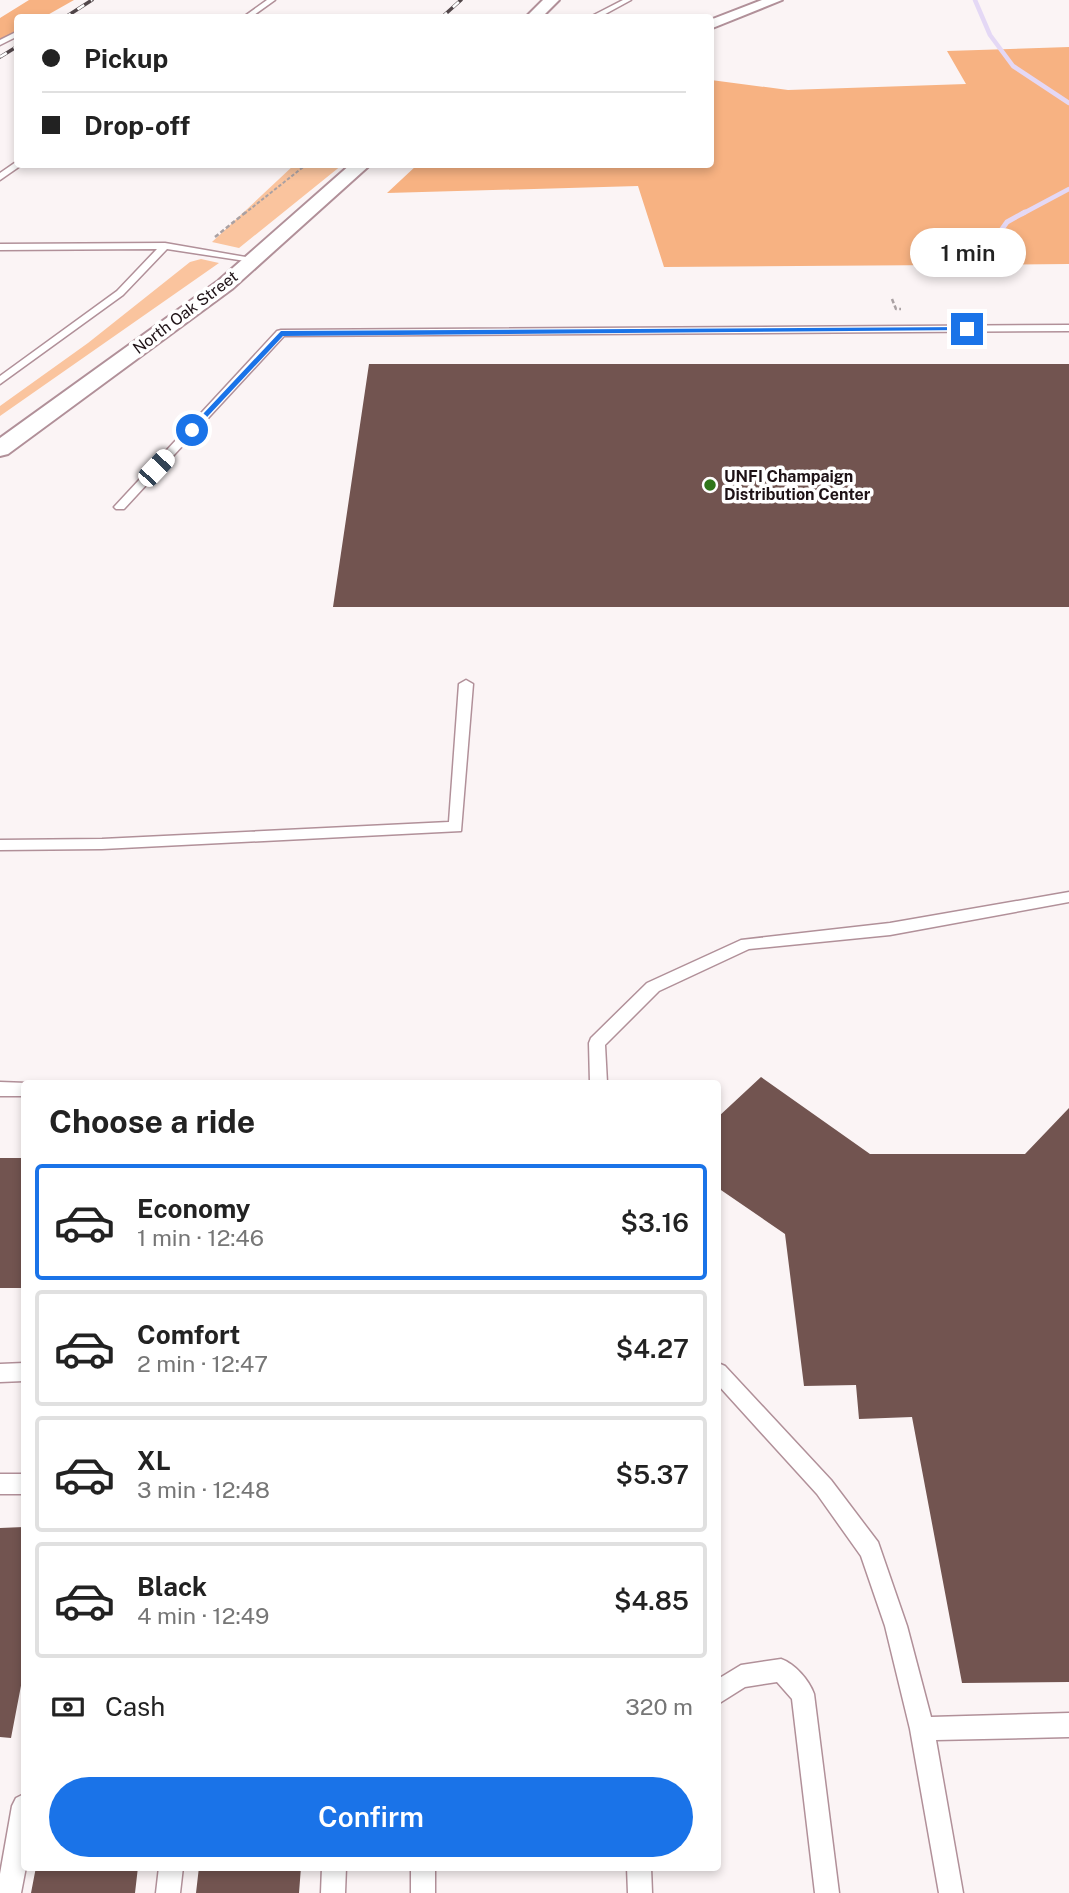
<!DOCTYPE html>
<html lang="en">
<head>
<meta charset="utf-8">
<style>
  :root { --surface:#fff; --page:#f2f2f2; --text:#222; --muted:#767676; --line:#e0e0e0; --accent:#1a73e8 }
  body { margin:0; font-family:"Public Sans",sans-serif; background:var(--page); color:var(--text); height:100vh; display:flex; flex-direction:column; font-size:26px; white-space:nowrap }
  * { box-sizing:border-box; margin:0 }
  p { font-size:23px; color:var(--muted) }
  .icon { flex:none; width:38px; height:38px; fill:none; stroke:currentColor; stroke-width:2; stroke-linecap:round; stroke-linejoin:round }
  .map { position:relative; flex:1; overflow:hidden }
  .sheet { position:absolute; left:21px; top:1080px; width:700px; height:791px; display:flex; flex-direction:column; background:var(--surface); border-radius:7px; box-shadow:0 4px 10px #0003 }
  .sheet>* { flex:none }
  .banner { position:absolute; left:14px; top:14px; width:700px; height:154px; border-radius:7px; box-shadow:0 4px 10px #0003; display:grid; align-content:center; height:154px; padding:0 28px; background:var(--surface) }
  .end { position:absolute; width:32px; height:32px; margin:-16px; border:9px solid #1a73e8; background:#fff; box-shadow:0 0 0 4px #fff }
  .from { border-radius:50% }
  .bubble { position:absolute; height:49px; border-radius:24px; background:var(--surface); box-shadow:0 4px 10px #0003; font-size:23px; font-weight:600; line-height:49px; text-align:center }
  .car { position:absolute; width:21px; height:42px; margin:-21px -10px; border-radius:9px; box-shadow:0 0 5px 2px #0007; background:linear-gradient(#fff 24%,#345 0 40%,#fff 0 76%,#345 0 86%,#fff 0) }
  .banner b { display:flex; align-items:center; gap:24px; height:66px; font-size:26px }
  .banner b+b { border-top:2px solid var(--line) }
  .banner i { width:18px; height:18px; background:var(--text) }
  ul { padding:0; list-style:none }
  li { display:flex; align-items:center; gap:21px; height:116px; margin:0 14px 10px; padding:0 14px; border:4px solid var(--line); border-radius:7px }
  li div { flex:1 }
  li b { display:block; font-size:26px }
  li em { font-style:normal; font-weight:600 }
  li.on { border-color:var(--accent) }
  li>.icon { width:63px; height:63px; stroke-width:1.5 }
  h2 { padding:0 28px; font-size:32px; line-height:84px }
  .pay { display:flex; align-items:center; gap:18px; height:77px; padding:0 28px; font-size:26px }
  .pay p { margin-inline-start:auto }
  .button { display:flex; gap:14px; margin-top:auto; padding:14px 28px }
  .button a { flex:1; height:80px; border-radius:42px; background:var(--accent); color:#fff; font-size:28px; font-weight:600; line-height:80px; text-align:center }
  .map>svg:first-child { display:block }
  .green { fill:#fac49e }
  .forest { fill:#f7b282 }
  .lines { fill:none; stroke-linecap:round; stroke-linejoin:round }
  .stream-far1 { stroke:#e4d8f5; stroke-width:4.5 }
  .stream { stroke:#e4d8f5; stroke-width:5 }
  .building { fill:#725450 }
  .service-casing { stroke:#b19099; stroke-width:3 }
  .minor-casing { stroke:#b19099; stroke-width:4 }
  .path-far1 { stroke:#aaa1a3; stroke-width:2; stroke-dasharray:3.5 2; stroke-linecap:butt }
  .path { stroke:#aaa1a3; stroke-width:2.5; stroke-dasharray:4.5 2.5; stroke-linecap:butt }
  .service { fill:#fff; fill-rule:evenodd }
  .minor { fill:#fff; fill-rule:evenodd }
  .rail-casing { stroke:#52474a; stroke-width:3.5 }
  .rail { stroke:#fff; stroke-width:2.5; stroke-dasharray:8; stroke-linecap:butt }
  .route { fill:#1a73e8 }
  .poi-dot { fill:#2f761a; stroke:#fff; stroke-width:2.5 }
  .labels { text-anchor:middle; stroke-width:7; stroke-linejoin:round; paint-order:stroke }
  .far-street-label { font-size:16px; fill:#1e1216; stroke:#fff }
  .far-poi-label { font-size:16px; font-weight:bold; fill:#1e1216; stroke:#fff; text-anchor:start }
</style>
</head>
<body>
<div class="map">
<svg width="1069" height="1893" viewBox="0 0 1069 1893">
  <rect width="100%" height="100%" fill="#fbf4f5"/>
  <!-- green -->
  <path class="green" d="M 294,165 L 342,165 L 239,248 L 212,242 Z
    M 201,259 L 219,263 L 0,416 L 0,406 L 88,343 L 190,262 Z"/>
  <!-- forest -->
  <path class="forest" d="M 29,0 L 74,0 L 44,17 L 18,18 L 17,32 L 0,41 L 0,18 Z
    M 1069,47 L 1069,264 L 664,267 L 638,186 L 387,193 L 417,165 L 710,164 L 711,80 L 788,90 L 966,84 L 947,51 Z"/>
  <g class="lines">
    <!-- stream-far1 -->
    <path class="stream-far1" d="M 975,0 L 990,35 L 1013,66 L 1069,103
      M 1022,214 L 1069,189"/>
    <!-- stream -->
    <path class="stream" d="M 997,236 L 1007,222 L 1025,212"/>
  </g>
  <!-- building -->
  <path class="building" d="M 369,364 L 1069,364 L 1069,607 L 333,607 Z
    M 761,1077 L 870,1154 L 1025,1154 L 1069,1108 L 1069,1682 L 962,1683 L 912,1417 L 859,1419 L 856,1385 L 804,1386 L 785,1234 L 718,1188 L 718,1117 Z
    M 0,1158 L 24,1158 L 24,1288 L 0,1288 Z
    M 24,1527 L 24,1670 L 11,1738 L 0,1737 L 0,1528 Z
    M 36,1867 L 138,1867 L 135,1893 L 31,1893 Z
    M 199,1867 L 301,1867 L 299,1893 L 196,1893 Z"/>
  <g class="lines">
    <!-- service casing -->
    <g class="service-casing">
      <path id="service" d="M 267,0 L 275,0 L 250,18 L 242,18 Z
        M 623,0 L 631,0 L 598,18 L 588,18 Z
        M 18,31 L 18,36 L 0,45 L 0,40 Z
        M 16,162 L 23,164 L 0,180 L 0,173 Z
        M 165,243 L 257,259 L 252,262 L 167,249 L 123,295 L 0,384 L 0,376 L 117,291 L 157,249 L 0,250 L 0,244 Z
        M 1069,325 L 1069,331 L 284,336 L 124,509 L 116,509 L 114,507 L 277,331 L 281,330 Z
        M 466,680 L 473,684 L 461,831 L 102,849 L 0,850 L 0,840 L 102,839 L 449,822 L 459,684 Z
        M 1069,892 L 1069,902 L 890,935 L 749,949 L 659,991 L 605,1045 L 607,1083 L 590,1083 L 589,1043 L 591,1038 L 647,983 L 741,940 L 890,923 Z
        M 0,1082 L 27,1083 L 24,1083 L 24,1096 L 0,1096 Z
        M 24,1363 L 24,1381 L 0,1382 L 0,1364 Z
        M 718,1363 L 725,1366 L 831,1480 L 878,1542 L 907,1626 L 931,1717 L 1069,1713 L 1069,1737 L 936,1740 L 963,1893 L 939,1893 L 910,1729 L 885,1626 L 861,1556 L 817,1494 L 718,1385 Z
        M 0,1474 L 24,1474 L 24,1494 L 0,1494 Z
        M 781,1659 C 795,1664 809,1680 814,1694 L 839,1893 L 815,1893 L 792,1699 L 777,1682 L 745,1687 L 718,1704 L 718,1679 L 741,1665 Z
        M 24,1794 L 26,1867 L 21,1893 L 0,1893 L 0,1874 L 12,1806 L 16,1798 Z
        M 159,1867 L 183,1867 L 180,1893 L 156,1893 Z
        M 322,1867 L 346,1867 L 345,1893 L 321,1893 Z
        M 411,1867 L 435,1867 L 435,1893 L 411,1893 Z
        M 627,1867 L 651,1867 L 652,1893 L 628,1893 Z"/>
    </g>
    <!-- minor casing -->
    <g class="minor-casing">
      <path id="minor" d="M 543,0 L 559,0 L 541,18 L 525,18 Z
        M 762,0 L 782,0 L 710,29 L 710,20 Z
        M 351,164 L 371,164 L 232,289 L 8,454 L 0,456 L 0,438 L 218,281 Z"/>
    </g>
    <!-- path-far1 -->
    <path class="path-far1" d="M 244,214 L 307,164"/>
    <!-- path -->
    <path class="path" d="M 215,237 L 246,212
      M 892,299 L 896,309 L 901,309"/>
    <!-- service -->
    <use href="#service" class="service"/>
    <!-- minor -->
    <use href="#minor" class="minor"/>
    <!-- rail casing -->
    <g class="rail-casing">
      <path id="rail" d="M 64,18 L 92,0
        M 441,18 L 461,0
        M 0,57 L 18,46"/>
    </g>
    <!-- rail -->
    <use href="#rail" class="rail"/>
  </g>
  <!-- route -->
  <path class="route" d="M 967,327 L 970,330 L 283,336 L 194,431 L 188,430 L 281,331 Z"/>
  <!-- markers -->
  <circle class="poi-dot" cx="710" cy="485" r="7"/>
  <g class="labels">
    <!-- far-street labels -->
    <g class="far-street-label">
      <text transform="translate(185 312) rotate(-37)" y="6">North Oak Street</text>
    </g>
    <!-- far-poi labels -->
    <g class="far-poi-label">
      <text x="724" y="482">UNFI Champaign<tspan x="724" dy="18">Distribution Center</tspan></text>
    </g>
  </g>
</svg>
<i class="end from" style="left:192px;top:430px"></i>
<i class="end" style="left:967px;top:329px"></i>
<div class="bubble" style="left:910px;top:228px;width:116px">1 min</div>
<i class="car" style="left:156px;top:468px;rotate:43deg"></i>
<div class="banner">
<b><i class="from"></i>Pickup</b>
<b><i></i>Drop-off</b>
</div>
<section class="sheet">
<h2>Choose a ride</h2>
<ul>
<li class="on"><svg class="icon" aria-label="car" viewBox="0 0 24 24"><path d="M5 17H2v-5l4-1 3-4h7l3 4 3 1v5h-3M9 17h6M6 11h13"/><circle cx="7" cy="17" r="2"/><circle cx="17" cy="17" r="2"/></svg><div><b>Economy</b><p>1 min · 12:46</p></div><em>$3.16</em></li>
<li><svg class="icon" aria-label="car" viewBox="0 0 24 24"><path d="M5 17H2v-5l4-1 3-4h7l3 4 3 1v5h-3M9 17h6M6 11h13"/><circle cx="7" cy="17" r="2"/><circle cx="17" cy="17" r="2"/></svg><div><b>Comfort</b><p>2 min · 12:47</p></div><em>$4.27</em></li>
<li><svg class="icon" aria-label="car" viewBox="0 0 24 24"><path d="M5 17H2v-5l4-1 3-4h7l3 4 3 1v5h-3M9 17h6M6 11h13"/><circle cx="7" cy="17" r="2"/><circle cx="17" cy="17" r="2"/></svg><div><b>XL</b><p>3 min · 12:48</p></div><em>$5.37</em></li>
<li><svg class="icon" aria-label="car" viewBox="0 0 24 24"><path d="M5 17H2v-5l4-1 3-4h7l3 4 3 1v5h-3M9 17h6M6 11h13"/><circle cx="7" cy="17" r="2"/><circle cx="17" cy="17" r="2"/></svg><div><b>Black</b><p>4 min · 12:49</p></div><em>$4.85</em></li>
</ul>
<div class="pay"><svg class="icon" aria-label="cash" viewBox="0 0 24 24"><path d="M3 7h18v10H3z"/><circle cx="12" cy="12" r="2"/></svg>Cash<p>320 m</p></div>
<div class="button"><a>Confirm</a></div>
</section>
</div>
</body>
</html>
